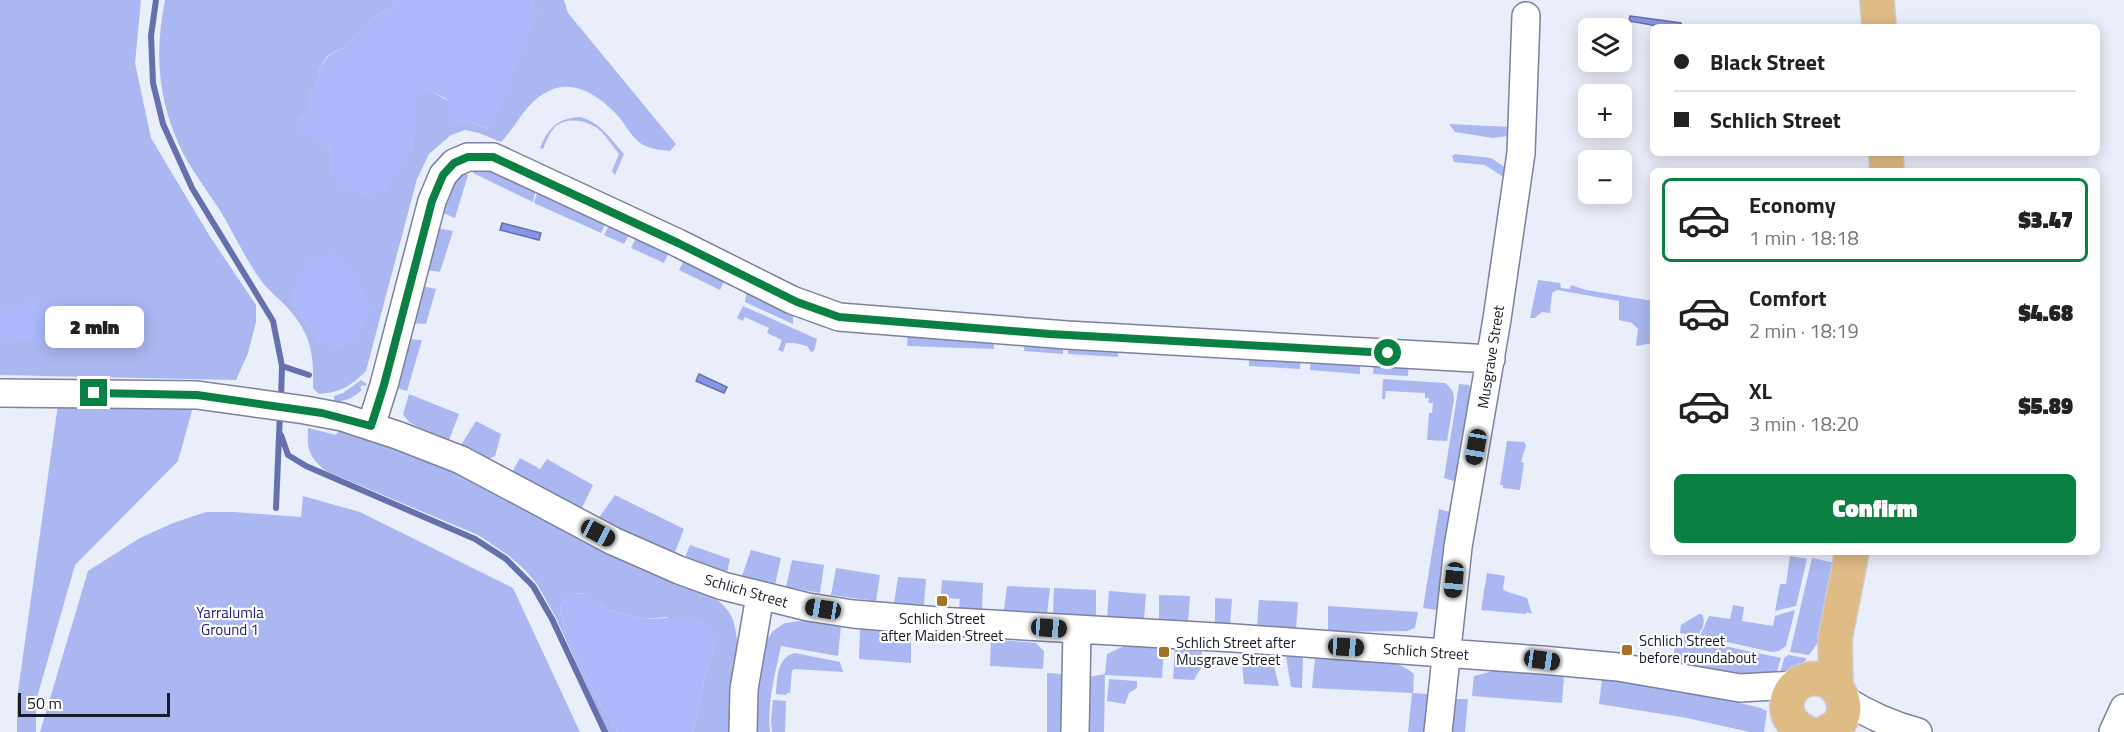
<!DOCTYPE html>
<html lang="en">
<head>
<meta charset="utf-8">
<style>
  :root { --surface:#fff; --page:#f2f2f2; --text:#222; --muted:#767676; --line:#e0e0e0; --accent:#0b8043 }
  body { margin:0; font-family:"Titillium Web",sans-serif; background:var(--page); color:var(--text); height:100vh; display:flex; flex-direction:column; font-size:22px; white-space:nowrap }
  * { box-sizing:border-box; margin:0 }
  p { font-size:20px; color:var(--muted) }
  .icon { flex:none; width:33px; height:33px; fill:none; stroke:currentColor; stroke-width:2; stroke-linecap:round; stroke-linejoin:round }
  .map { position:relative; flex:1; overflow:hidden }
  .drawer { position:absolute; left:1650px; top:168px; width:450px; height:387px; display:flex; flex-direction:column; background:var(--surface); border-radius:9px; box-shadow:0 3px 15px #0003 }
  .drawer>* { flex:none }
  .hud { position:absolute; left:1650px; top:24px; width:450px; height:132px; border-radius:9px; box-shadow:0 3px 15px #0003; display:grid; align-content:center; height:132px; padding:0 24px; background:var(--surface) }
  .buttons { position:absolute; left:1578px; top:18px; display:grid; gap:12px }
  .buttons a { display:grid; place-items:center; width:54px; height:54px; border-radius:9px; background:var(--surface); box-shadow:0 3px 15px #0003; font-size:30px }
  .scale { position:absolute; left:18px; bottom:15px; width:152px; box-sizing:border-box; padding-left:6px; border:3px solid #181b26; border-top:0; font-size:16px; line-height:21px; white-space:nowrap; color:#181b26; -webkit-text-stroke:4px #fff; paint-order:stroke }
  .end { position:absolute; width:27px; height:27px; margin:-14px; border:8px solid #0b8043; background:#fff; box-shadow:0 0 0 3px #fff }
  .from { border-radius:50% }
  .bubble { position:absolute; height:42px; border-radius:9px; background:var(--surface); box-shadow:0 3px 15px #0003; font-size:20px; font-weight:800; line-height:42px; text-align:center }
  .car { position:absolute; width:18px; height:36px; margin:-18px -9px; border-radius:8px; box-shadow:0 0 4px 2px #0007; background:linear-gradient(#222 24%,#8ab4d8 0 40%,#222 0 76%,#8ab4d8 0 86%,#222 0) }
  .hud b { display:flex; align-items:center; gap:21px; height:57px; font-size:22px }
  .hud b+b { border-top:2px solid var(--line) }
  .hud i { width:15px; height:15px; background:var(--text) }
  ul { padding:10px 0 0; list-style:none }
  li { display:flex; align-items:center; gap:18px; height:84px; margin:0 12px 9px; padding:0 12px; border:3px solid transparent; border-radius:9px }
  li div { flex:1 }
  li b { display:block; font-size:22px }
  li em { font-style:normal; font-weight:800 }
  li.active { border-color:var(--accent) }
  li>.icon { width:54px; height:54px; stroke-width:1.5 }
  .cta { display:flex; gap:12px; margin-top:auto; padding:12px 24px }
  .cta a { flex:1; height:69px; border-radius:9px; background:var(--accent); color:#fff; font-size:24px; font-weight:800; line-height:69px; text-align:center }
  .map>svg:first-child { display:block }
  .green { fill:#abb7f0; fill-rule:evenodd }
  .forest { fill:#abb8fa }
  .water { fill:#8695e5; stroke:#6570ac; stroke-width:1.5 }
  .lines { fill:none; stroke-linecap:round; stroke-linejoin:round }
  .stream { stroke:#6570ac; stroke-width:6 }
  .minor-casing { stroke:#7b819e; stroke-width:30 }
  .major-casing { stroke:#cccdcf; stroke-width:36 }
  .minor { stroke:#fff; stroke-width:27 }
  .major { stroke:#dfbb86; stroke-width:33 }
  .route { stroke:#0b8043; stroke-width:8 }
  .poi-dot { fill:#a37227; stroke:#fff; stroke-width:2 }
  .labels { text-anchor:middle; stroke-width:4.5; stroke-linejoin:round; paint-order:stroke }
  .street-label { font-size:15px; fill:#181b26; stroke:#fff }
  .park-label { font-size:15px; fill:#1f1a76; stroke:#fff }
  .poi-label { font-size:15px; fill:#181b26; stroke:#fff; text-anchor:start }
</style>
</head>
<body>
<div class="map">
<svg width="2124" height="732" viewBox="0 0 2124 732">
  <rect width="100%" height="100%" fill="#eaedfa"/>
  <!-- green -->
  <path class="green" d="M 0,0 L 141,0 L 135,63 L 151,138 L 209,235 L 256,305 L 256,322 L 248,353 L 236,380 L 0,375 Z
    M 165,0 L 394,0 L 391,8 L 376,15 L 357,33 L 346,46 L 327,56 L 320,68 L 318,81 L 309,96 L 309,112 L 298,119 L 298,129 L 328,146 L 332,160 L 331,173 L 411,151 L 418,90 L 430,91 L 447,100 L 469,122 L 489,129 L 537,15 L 531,0 L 564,0 L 568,13 L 676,144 L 670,151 C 661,150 651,149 643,145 C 632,138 627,127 619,117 C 601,97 573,77 547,92 C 524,104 518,125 501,142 L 479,133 L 465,130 L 451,135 L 429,154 L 417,179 L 366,371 C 351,386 341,392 319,394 L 313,388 C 314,352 311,333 285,305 C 277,297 267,289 260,279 C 245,258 234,234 221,212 C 209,193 195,175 184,155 C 158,104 154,55 165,0 ZM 313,256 L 321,344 L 292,302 Z
    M 580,117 C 600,122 611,139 624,154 L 615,175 L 612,171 L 619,154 C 613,147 608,139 602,132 C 590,121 567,115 554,128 C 549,134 546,142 543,149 L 540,148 C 548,128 558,118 580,117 Z
    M 1449,124 L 1510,127 L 1508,136 L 1493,138 L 1455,132 Z
    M 1455,154 L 1491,158 L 1506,168 L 1505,178 L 1485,165 L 1454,162 L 1452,156 Z
    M 474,166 L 482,166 L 536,189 L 533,202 L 473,173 Z
    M 461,172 L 468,175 L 455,218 L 443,213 L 449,185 Z
    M 538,189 L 607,221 L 601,233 L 534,203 Z
    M 610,223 L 630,233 L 624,244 L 604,235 Z
    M 437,228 L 453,231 L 440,272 L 426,270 Z
    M 637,236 L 669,252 L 664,263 L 631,248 Z
    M 684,260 L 725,279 L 720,290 L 679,270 Z
    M 1538,280 L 1560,283 L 1561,288 L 1570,289 L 1571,285 L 1586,290 L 1653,301 L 1653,343 L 1636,346 L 1638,329 L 1632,323 L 1619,320 L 1619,301 L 1557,290 L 1552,293 L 1550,313 L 1542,312 L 1535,318 L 1530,318 Z
    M 422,286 L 436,289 L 426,324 L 412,323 Z
    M 747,290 L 793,312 L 793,324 L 745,302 Z
    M 743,306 L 817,339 L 814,351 L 811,352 L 807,346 L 794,343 L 786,343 L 783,352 L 778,350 L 782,340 L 767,333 L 769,328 L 745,317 L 743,321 L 737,318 Z
    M 908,331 L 994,337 L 994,349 L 907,346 Z
    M 408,339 L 422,340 L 407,391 L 394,387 Z
    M 1025,340 L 1063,342 L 1063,354 L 1024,351 Z
    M 1068,344 L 1118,347 L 1118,357 L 1068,354 Z
    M 1249,354 L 1301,358 L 1300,369 L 1249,366 Z
    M 1311,358 L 1360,362 L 1360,374 L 1310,370 Z
    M 1374,361 L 1409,363 L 1408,376 L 1373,374 Z
    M 1383,379 L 1445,383 C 1451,388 1454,391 1454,400 L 1447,441 L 1427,440 L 1429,413 L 1432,413 L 1433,403 L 1428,403 L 1429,398 L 1425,398 L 1425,393 L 1386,391 L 1385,399 L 1382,399 Z
    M 361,380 L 367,384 L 365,386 L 362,385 L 360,388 L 362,390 C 353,398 345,402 334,401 L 334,396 L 343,393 Z
    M 1459,384 L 1469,385 L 1472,397 L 1460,483 L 1444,478 Z
    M 409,394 L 459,414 L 449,440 L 416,426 L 409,422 L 403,414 Z
    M 58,404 L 193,407 L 178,461 L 75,565 L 36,701 L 36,732 L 17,732 L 17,699 Z
    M 476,421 L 501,434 L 495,456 L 489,459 L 461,445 Z
    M 308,428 L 336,435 L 339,431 L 401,449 L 456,471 L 713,596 C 718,601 725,606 729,612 C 745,637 735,703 733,732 L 693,732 L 705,675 L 717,637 L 666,617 L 644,619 L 608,610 L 586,594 L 572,593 L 560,606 L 564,629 L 597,699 L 617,732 L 608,732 L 556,618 L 537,584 L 526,571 L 508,555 L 478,535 L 326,471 C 309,457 307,450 308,428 Z
    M 1507,441 L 1524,442 L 1526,445 L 1521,462 L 1524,463 L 1520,490 L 1503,488 L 1503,485 L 1500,485 Z
    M 520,458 L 540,469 L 547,459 L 593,485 L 582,508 L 578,509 L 512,472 Z
    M 615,495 L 684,529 L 675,552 L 626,533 L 598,519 Z
    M 303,496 L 360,512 L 513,588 L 580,732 L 40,732 L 88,571 L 140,538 L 173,523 L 206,512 L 234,512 L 301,517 Z
    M 1439,509 L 1454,513 L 1437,610 L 1423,608 Z
    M 690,545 L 730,559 L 727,573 L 685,557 Z
    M 751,550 L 781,558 L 775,585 L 742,576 Z
    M 1790,556 L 1807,559 L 1796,606 L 1775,611 L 1780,584 L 1786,584 Z
    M 1812,558 L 1835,563 L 1819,641 L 1809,655 L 1790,652 Z
    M 792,560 L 824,565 L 820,593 L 786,587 Z
    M 836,568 L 880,575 L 876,601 L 831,595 Z
    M 1487,573 L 1505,576 L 1503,588 L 1505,591 L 1527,598 L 1532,614 L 1527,612 L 1526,614 L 1481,610 Z
    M 898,577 L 926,579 L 924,605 L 894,603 Z
    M 942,580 L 983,583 L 982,609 L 959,608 L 960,599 L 945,598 L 943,607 L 940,607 Z
    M 1007,586 L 1050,588 L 1047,615 L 1008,612 L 1004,610 Z
    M 1054,588 L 1096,590 L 1096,617 L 1053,615 Z
    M 1109,591 L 1146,594 L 1144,620 L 1107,618 Z
    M 1159,595 L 1190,596 L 1188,623 L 1159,620 Z
    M 1215,598 L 1232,599 L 1230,624 L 1215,623 Z
    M 1259,600 L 1298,602 L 1296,630 L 1257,627 Z
    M 1733,605 L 1744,607 L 1742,621 L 1773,626 L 1775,616 L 1795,610 L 1786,646 L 1779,651 L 1772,652 L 1700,636 L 1709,616 L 1730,619 Z
    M 1328,606 L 1418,612 L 1415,628 L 1407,631 L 1328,632 Z
    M 1699,614 L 1702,614 C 1706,623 1703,628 1697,636 L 1680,633 L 1681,625 Z
    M 800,621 L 810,621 L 841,626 L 838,656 L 781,646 C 775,674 767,703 770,732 L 753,732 L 752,720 L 765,642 L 773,631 L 785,623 Z
    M 860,629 L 911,634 L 911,663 L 859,659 Z
    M 1677,636 L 1781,658 L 1776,674 L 1740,674 L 1672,662 Z
    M 991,639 L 1036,643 L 1044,651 L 1043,669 L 990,666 Z
    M 1133,646 L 1164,648 L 1162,678 L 1105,675 L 1104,732 L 1085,732 L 1089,677 L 1105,674 L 1107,654 L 1122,647 Z
    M 1175,648 L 1202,650 L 1201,668 L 1194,680 L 1173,679 Z
    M 795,653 L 840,662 L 843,672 L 794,669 L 792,671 L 790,693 L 787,693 L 786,695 L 776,694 C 777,679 777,657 795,653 Z
    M 1241,654 L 1272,657 L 1279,686 L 1244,684 Z
    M 1788,655 L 1806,658 L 1806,660 L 1795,668 L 1780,674 L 1784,658 Z
    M 1286,657 L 1303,657 L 1302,688 L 1291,687 Z
    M 1315,659 C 1345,660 1392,653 1414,674 L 1413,693 L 1427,694 L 1428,732 L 1408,732 L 1412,693 L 1312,688 Z
    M 1497,670 L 1564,676 L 1562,703 L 1472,696 L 1474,676 Z
    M 1047,673 L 1062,674 L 1063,679 L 1063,732 L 1047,732 Z
    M 1109,679 L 1137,681 L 1137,688 L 1129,693 L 1125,704 L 1107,701 Z
    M 1602,679 L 1702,694 L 1761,708 L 1767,711 L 1764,732 L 1750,732 L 1687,718 L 1599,704 Z
    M 1455,699 L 1468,699 L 1465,732 L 1450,732 Z
    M 773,700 L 786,701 L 785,732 L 772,732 L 771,720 Z"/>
  <!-- forest -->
  <path class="forest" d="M 394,0 L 531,0 L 537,15 L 493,127 L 490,129 L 469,122 L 455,126 L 446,112 L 447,99 L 430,91 L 419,91 L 411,151 L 386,193 L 362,196 L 343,190 L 331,173 L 332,160 L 328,146 L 298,130 L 298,119 L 309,112 L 309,96 L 318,81 L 320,68 L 328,56 L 346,46 L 357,33 L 376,15 L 391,8 Z
    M 340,253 L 359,277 L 371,309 L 358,339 L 342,348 L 321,344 L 292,302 L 294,283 L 313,256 Z
    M 26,301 L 102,302 L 132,325 L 111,343 L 75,344 L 0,338 L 0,311 Z
    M 572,593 L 586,594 L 608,610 L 644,619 L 685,617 L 709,623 L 717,637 L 705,675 L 693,732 L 617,732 L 597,699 L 564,629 L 560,606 Z"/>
  <!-- water -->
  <path class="water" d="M 1630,16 L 1681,23 L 1681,27 L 1663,27 L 1629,21 Z
    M 502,223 L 541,233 L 539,240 L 500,230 Z
    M 699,374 L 727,387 L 724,393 L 696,381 Z"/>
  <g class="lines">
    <!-- stream -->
    <path class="stream" d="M 156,0 L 151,36 L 153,83 L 163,124 L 192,188 L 273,321 L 282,366 L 281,399
      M 282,366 L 309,375
      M 281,435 L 288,455 L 306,466 L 475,539 L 506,559 L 533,586 L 552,619 L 605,732
      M 276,508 L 280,412"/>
    <!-- minor casing -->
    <g class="minor-casing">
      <path id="minor" d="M 0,393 L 197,395 L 305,410 L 342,417 L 397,435 L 461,460 L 613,541 L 679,570 L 723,586 L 808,607 L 853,614 L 938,621 L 1234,638 L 1542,660 L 1618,667 L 1740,688 L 1795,685
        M 371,426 L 384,385 L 432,201 L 443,175 L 454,163 L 468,157 L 493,157 L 678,243 L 792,300 L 839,317 L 1067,335 L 1491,359
        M 1843,699 C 1867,714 1890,725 1918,732
        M 743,732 L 744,689 L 760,596
        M 1075,732 L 1077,630
        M 1438,732 L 1458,547 L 1497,319 L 1521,153 L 1526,16
        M 2113,732 L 2124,708"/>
    </g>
    <!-- major casing -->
    <g class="major-casing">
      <path id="major" d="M 1877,0 L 1879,27
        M 1886,153 L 1887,171
        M 1836,686 L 1835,639 L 1852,552
        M 1806,732 C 1797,728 1787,719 1787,708 C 1786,697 1792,687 1801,682 C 1829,668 1856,700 1838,725 C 1835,728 1830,730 1826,732"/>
    </g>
    <!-- minor -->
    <use href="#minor" class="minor"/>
    <!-- major -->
    <use href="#major" class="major"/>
  </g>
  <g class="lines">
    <!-- route -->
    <path class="route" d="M 94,393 L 197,395 L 322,413 L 371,426 L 384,385 L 432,201 L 443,175 L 454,163 L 468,157 L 493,157 L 678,243 L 797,302 L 839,317 L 1050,334 L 1388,353"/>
  </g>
  <!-- markers -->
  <g class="poi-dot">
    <rect x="936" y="595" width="12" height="12" rx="3"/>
    <rect x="1621" y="644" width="12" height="12" rx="3"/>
    <rect x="1158" y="646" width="12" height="12" rx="3"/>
  </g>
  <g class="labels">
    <!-- street labels -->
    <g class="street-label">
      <text transform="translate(1491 357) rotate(-81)" y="5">Musgrave Street</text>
      <text transform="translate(746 591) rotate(16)" y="5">Schlich Street</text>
      <text transform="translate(1426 652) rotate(4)" y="5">Schlich Street</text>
    </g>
    <!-- park labels -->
    <g class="park-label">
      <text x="230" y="618">Yarralumla<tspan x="230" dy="17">Ground 1</tspan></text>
    </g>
    <!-- poi labels -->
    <g class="poi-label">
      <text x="942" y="624" text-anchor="middle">Schlich Street<tspan x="942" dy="17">after Maiden Street</tspan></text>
      <text x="1639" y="646">Schlich Street<tspan x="1639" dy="17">before roundabout</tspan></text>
      <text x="1176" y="648">Schlich Street after<tspan x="1176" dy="17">Musgrave Street</tspan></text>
    </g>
  </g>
</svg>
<div class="buttons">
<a><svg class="icon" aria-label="layers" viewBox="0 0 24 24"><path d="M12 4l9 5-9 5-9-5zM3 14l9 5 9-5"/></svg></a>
<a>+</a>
<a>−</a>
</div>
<div class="scale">50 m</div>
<i class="end from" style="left:1388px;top:353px"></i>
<i class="end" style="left:94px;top:393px"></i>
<div class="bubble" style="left:45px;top:306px;width:99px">2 min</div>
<i class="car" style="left:1476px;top:447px;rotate:190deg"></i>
<i class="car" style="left:598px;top:533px;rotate:118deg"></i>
<i class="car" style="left:1454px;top:580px;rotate:186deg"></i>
<i class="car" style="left:823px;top:609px;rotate:279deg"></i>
<i class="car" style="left:1049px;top:628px;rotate:94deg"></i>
<i class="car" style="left:1346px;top:647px;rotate:93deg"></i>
<i class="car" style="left:1542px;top:660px;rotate:98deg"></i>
<div class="hud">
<b><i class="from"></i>Black Street</b>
<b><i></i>Schlich Street</b>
</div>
<section class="drawer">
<ul>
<li class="active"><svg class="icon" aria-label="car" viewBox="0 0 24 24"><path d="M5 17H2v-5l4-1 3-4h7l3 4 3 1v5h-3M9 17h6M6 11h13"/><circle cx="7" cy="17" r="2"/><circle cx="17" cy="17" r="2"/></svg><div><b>Economy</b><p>1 min · 18:18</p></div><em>$3.47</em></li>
<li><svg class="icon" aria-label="car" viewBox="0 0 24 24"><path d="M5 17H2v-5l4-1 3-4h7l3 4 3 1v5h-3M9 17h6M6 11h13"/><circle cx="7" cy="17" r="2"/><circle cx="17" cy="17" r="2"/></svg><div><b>Comfort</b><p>2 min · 18:19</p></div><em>$4.68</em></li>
<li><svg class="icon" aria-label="car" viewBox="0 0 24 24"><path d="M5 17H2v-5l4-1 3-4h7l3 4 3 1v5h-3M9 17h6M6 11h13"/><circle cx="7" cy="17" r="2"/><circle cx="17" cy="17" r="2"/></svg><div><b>XL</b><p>3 min · 18:20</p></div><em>$5.89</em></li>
</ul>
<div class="cta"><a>Confirm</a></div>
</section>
</div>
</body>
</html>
